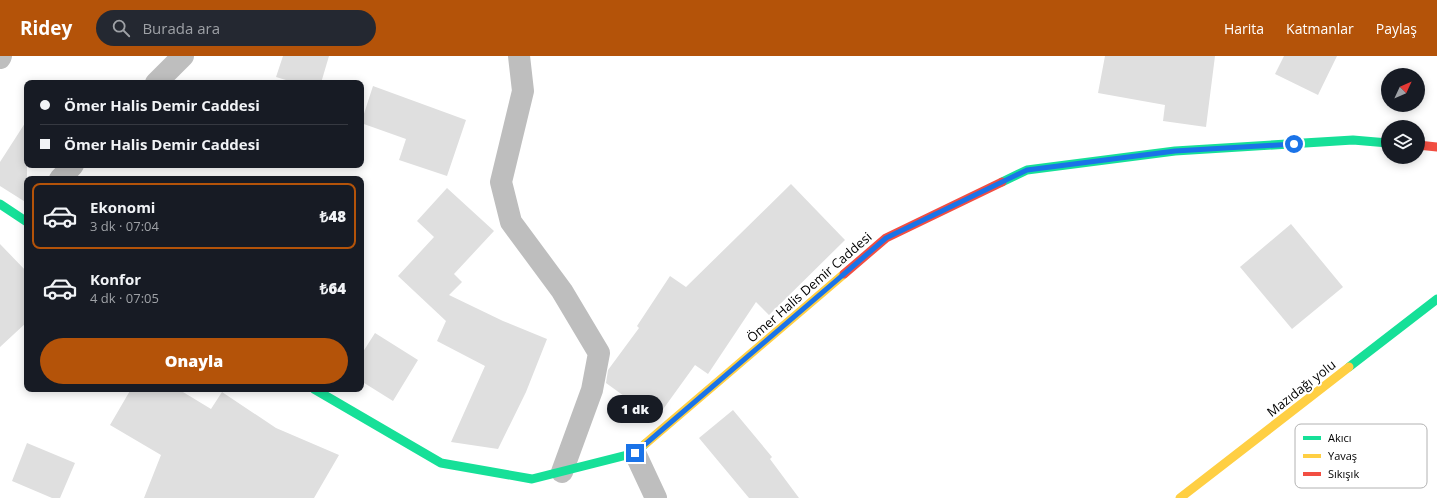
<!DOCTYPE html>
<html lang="tr">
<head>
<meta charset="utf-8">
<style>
  :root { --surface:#171b24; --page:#242831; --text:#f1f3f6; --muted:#9ea1a6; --line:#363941; --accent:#b45309 }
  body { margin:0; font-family:"Open Sans",sans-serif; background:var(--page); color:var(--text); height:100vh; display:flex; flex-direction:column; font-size:15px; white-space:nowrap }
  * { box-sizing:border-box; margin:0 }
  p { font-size:13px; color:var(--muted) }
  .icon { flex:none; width:22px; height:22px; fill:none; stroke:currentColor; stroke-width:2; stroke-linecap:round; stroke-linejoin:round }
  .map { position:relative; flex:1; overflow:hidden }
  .details { position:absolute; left:24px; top:120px; width:340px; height:216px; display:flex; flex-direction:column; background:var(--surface); border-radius:8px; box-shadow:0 2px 10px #0003 }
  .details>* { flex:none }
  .top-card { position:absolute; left:24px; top:24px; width:340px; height:88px; border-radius:8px; box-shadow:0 2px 10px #0003; display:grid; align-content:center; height:88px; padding:0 16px; background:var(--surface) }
  .needle { width:26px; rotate:46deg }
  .buttons { position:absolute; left:1381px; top:12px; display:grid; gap:8px }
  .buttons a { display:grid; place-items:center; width:44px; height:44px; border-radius:50%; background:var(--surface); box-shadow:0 2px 10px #0003; font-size:20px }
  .end { position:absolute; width:18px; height:18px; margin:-9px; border:5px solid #1a73e8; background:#fff; box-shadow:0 0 0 2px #fff }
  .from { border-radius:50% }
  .bubble { position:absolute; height:28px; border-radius:14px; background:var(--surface); box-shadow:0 2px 10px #0003; font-size:13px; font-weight:800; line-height:28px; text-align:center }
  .top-card b { display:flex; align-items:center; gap:14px; height:38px; font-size:15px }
  .top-card b+b { border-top:1px solid var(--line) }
  .top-card i { width:10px; height:10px; background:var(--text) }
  ul { padding:7px 0 0; list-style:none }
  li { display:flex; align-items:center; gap:12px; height:66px; margin:0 8px 6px; padding:0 8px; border:2px solid transparent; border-radius:8px }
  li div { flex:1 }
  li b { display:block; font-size:15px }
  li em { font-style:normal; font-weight:800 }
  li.on { border-color:var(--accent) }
  li>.icon { width:36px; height:36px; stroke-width:1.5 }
  .button { display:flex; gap:8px; margin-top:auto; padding:8px 16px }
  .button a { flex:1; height:46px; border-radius:24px; background:var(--accent); color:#fff; font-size:16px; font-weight:800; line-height:46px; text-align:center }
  header { display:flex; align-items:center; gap:24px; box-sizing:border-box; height:56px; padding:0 20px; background:var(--accent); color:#fff }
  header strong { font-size:19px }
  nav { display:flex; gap:22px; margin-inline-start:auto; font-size:14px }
  .search { width:280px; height:36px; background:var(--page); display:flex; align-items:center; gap:10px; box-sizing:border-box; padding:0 14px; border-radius:22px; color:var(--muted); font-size:15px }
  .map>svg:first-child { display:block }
  .building { fill:#dfdfdf }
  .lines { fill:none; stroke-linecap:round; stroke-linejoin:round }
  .street { stroke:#bebebe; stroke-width:22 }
  .fast { stroke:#16e098; stroke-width:9 }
  .slow { stroke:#ffcf43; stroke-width:9 }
  .jam { stroke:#f24e42; stroke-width:9 }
  .route { stroke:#1a73e8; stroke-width:5 }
  .labels { text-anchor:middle; stroke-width:4; stroke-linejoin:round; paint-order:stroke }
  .street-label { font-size:13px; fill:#000; stroke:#fff }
  .key { fill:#fff; stroke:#b2b2b2; stroke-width:1 }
  .key-label { font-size:11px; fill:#000 }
</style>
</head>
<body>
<header>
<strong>Ridey</strong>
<div class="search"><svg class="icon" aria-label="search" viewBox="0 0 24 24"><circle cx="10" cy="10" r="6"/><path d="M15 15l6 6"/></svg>Burada ara</div>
<nav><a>Harita</a><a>Katmanlar</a><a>Paylaş</a></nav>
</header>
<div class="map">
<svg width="1437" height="442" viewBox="0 0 1437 442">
  <rect width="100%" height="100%" fill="#fff"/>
  <!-- building -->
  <path class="building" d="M 283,0 L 329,0 L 321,27 L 296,27 L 276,21 Z
    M 1105,0 L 1215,0 L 1206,71 L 1163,65 L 1165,49 L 1098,37 Z
    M 1284,0 L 1337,0 L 1318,39 L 1275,18 Z
    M 373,30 L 466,64 L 447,120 L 399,104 L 406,83 L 361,67 Z
    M 27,64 L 27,147 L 0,130 L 0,106 Z
    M 791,128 L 845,184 L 769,259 L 756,246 L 708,318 L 695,309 L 656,363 L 606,327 L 608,314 L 639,272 L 637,270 L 670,220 L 686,231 Z
    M 447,132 L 494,175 L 454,218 L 462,226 L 449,239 L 503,265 L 547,283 L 526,336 L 498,393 L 451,386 L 485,310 L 437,285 L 446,265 L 398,220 L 434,181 L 417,165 Z
    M 1291,168 L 1343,231 L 1292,273 L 1240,211 Z
    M 0,188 L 27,216 L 27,266 L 0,291 Z
    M 375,277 L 418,304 L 393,345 L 361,325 L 361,299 Z
    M 131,333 L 178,333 L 211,353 L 222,336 L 276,372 L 339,399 L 314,442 L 144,442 L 161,399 L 110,369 Z
    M 733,354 L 772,401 L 770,403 L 799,442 L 749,442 L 699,382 Z
    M 27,387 L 75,407 L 60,442 L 52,442 L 12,425 Z"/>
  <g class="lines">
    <!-- street -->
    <path class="street" d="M 519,0 L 523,35 L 501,126 L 511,166 L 562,235 L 599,297 L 592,334 L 562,416
      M 0,2 L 1,0
      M 156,27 L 183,0
      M 60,123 L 73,109
      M 635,397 L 656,442"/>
    <!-- fast -->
    <path class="fast" d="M 1002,126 L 1027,114 L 1175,95 L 1353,84 L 1388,87
      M 0,148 L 27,166
      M 1349,311 L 1437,243
      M 314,333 L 441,407 L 532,423 L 635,397 L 645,388"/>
    <!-- slow -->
    <path class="slow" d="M 645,388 L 844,218
      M 1180,442 L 1349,311"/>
    <!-- jam -->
    <path class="jam" d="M 1418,89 L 1437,91
      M 844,218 L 886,182 L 1002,126"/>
  </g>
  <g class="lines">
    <!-- route -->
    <path class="route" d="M 635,397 L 886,182 L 1027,114 L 1175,95 L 1294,88"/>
  </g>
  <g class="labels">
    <!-- street labels -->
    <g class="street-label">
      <text transform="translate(809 231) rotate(-41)" y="5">Ömer Halis Demir Caddesi</text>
      <text transform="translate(1301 332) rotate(-38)" y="5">Mazıdağı yolu</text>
    </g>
  </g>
  <!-- legend -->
  <rect x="1295" y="368" width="132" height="64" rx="6" class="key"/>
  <rect x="1303" y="380" width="18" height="4" fill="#16e098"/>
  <rect x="1303" y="398" width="18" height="4" fill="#ffcf43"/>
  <rect x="1303" y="416" width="18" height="4" fill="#f24e42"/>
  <g class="key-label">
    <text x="1328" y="386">Akıcı</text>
    <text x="1328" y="404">Yavaş</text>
    <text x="1328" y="422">Sıkışık</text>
  </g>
</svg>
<div class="buttons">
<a><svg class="needle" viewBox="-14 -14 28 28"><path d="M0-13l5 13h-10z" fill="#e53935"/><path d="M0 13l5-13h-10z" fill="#9ea1a6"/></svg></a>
<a><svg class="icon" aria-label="layers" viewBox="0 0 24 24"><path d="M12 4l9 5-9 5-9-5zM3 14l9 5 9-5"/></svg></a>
</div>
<i class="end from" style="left:1294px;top:88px"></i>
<i class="end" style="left:635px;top:397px"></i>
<div class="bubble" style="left:607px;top:339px;width:56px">1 dk</div>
<div class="top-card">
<b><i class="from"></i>Ömer Halis Demir Caddesi</b>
<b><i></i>Ömer Halis Demir Caddesi</b>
</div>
<section class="details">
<ul>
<li class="on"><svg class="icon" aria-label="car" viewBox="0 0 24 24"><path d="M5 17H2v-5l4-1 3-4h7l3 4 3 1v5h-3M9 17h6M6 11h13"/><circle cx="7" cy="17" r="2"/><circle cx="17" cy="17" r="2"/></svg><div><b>Ekonomi</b><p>3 dk · 07:04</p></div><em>₺48</em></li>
<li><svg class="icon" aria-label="car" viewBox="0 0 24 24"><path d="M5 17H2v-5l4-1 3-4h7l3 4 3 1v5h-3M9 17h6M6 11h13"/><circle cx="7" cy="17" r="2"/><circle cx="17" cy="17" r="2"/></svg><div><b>Konfor</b><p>4 dk · 07:05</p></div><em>₺64</em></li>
</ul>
<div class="button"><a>Onayla</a></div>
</section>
</div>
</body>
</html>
